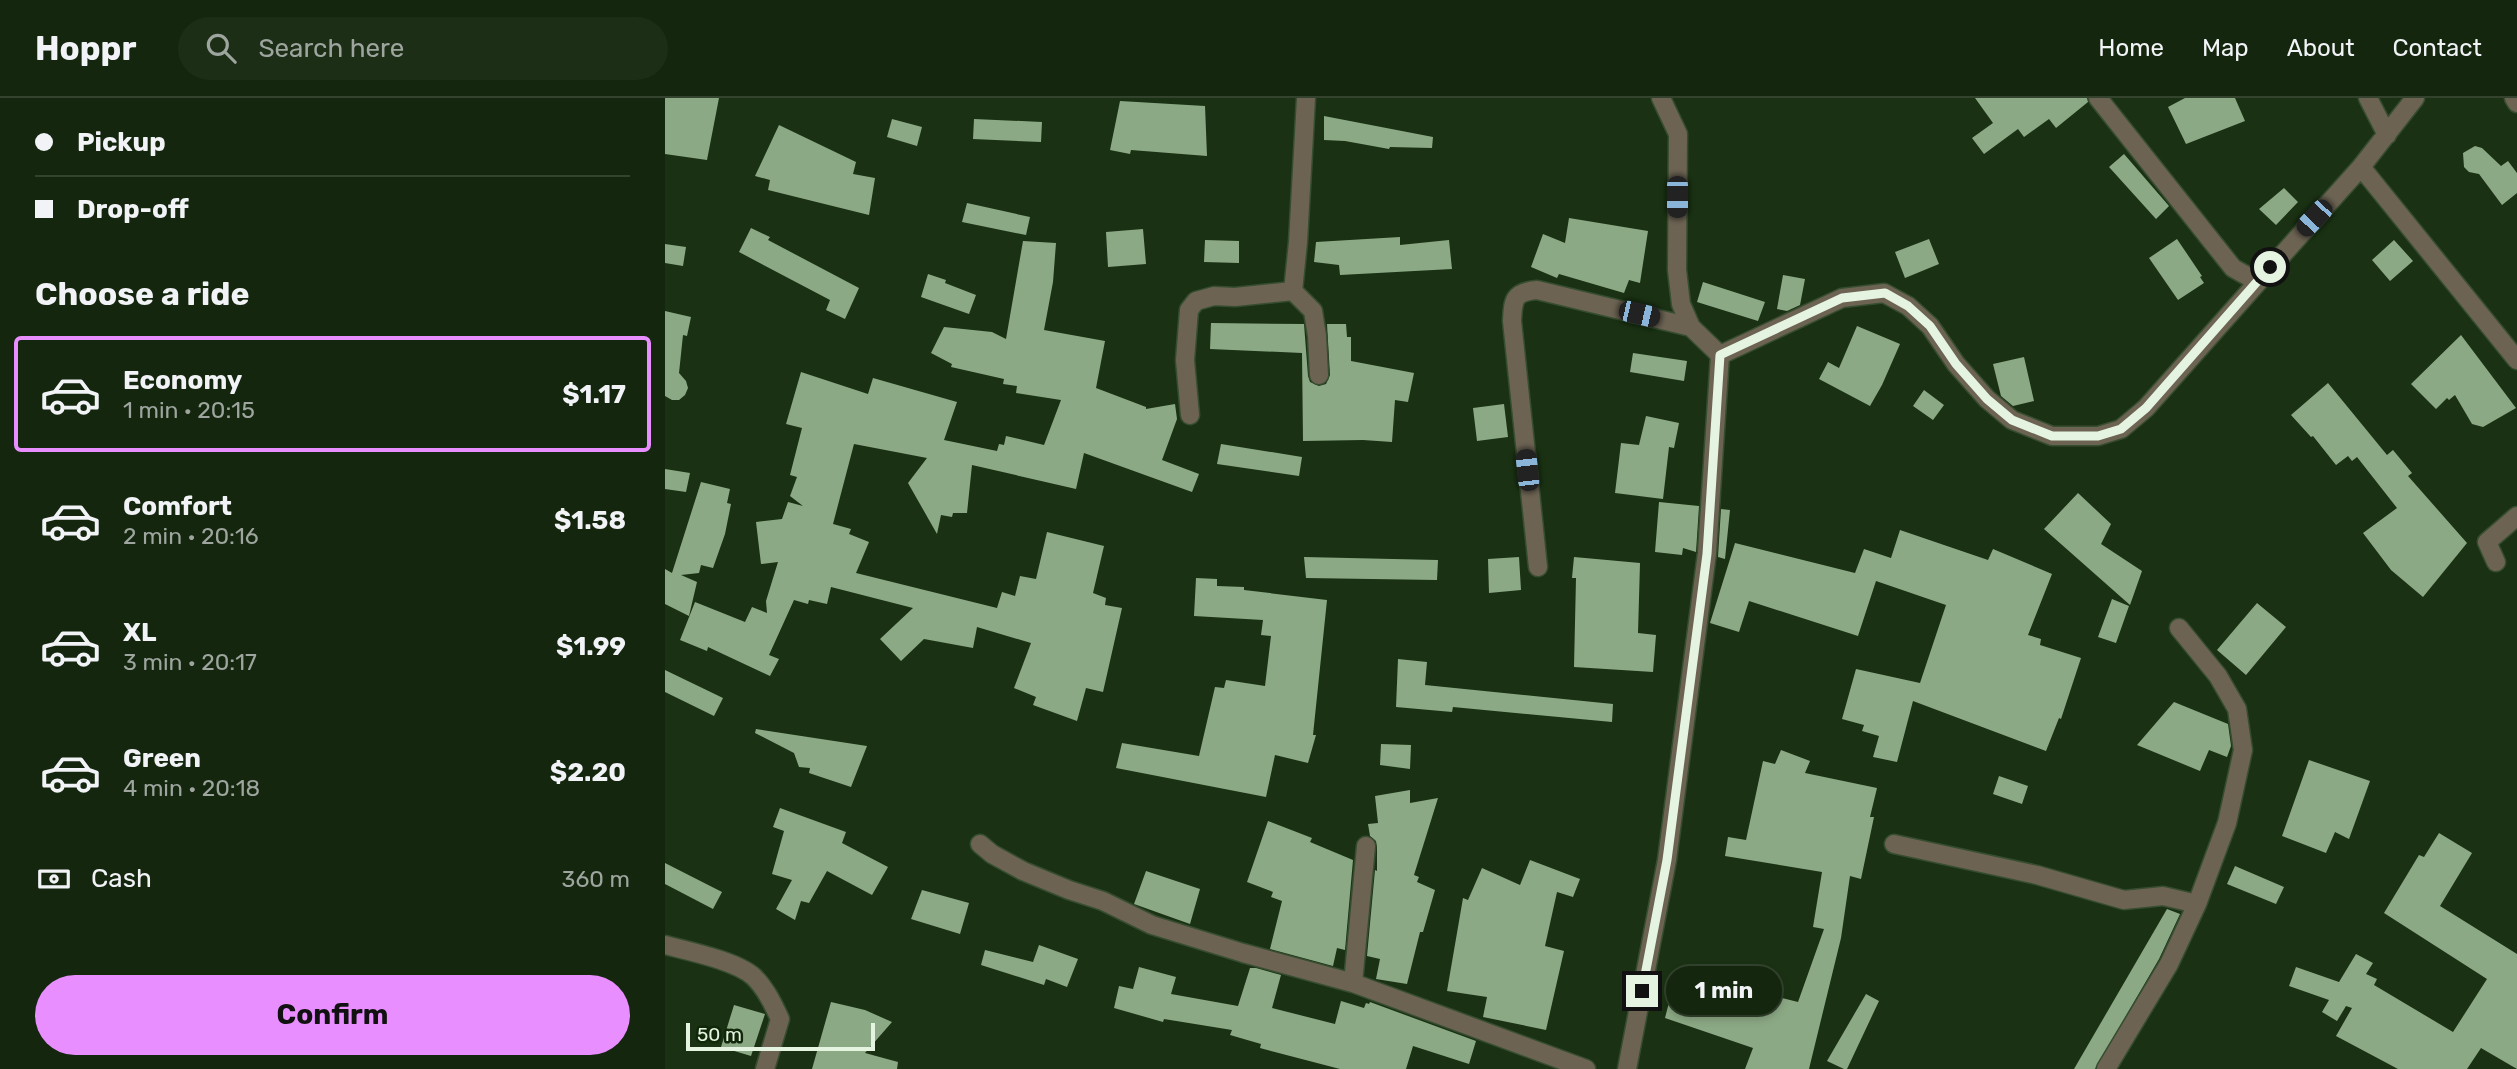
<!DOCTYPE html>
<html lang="en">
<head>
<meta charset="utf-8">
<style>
  :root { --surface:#14260e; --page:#1d2e17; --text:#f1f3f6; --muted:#9da59e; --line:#33432e; --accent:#e88eff }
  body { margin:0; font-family:Rubik,sans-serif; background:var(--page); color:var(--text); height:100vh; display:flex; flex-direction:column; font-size:26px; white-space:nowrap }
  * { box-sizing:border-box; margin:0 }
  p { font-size:23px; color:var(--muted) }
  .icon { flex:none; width:38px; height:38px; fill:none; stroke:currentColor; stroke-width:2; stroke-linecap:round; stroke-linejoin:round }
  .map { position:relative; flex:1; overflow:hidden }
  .details { display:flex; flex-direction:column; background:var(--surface); width:665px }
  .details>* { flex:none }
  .hud { display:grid; align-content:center; height:154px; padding:0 35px; background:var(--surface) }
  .scale { position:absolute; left:21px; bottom:18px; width:189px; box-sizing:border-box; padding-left:7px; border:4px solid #e5f4e1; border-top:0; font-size:19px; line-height:24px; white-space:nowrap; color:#e5f4e1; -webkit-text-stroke:5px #102709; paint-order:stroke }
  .end { position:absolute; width:32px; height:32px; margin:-16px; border:9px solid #e5f4e1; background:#111; box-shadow:0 0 0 4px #111 }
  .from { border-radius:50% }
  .bubble { position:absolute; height:49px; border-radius:24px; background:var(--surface); box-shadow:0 4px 10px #0003,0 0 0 2px var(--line); font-size:23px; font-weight:700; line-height:49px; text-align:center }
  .car { position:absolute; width:21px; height:42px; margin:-21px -10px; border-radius:9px; box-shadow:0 0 5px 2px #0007; background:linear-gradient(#222 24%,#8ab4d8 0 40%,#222 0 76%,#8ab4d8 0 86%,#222 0) }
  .hud b { display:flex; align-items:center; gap:24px; height:66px; font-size:26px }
  .hud b+b { border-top:2px solid var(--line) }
  .hud i { width:18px; height:18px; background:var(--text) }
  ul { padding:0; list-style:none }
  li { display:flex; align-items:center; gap:21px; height:116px; margin:0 14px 10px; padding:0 21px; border:4px solid transparent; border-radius:7px }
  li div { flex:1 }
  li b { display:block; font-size:26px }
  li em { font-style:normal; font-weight:700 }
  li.on { border-color:var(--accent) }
  li>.icon { width:63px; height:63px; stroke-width:1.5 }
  h2 { padding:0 35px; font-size:32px; line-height:84px }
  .pay { display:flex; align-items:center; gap:18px; height:77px; padding:0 35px; font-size:26px }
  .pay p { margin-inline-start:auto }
  .button { display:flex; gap:14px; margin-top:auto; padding:14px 35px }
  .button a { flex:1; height:80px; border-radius:42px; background:var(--accent); color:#111; font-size:28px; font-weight:700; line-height:80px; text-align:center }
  header { display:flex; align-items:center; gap:42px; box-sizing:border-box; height:98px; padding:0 35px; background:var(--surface); border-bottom:2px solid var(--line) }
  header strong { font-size:33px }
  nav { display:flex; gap:38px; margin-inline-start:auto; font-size:24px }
  .search { width:490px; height:63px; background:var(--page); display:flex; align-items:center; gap:18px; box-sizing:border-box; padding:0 24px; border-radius:38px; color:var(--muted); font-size:26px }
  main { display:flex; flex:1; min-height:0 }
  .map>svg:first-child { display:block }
  .building { fill:#8ca985 }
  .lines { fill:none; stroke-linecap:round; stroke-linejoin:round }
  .minor-casing { stroke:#364d30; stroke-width:21 }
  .minor { stroke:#6c6353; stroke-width:18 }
  .route { stroke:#e5f4e1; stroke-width:9 }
</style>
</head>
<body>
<header>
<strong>Hoppr</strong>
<div class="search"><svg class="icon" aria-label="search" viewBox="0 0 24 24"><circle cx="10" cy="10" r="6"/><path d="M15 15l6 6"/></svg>Search here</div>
<nav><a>Home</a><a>Map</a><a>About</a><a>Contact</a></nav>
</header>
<main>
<section class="details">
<div class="hud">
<b><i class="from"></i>Pickup</b>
<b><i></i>Drop-off</b>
</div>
<h2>Choose a ride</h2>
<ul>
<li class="on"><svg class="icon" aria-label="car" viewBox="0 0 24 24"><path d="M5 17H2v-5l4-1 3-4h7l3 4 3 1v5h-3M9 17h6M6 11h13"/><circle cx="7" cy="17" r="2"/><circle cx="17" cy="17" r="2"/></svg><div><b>Economy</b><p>1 min · 20:15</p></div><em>$1.17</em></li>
<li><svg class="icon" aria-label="car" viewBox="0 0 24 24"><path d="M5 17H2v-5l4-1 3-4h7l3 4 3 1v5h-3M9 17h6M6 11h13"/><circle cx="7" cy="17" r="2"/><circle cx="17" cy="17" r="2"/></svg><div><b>Comfort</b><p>2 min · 20:16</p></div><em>$1.58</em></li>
<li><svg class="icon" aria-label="car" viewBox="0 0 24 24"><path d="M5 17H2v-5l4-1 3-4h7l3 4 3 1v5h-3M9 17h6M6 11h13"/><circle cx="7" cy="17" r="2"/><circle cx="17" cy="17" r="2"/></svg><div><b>XL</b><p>3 min · 20:17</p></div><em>$1.99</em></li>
<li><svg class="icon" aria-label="car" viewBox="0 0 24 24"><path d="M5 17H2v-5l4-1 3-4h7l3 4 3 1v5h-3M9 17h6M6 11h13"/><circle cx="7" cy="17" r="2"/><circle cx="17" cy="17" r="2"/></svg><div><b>Green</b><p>4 min · 20:18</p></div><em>$2.20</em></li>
</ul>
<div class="pay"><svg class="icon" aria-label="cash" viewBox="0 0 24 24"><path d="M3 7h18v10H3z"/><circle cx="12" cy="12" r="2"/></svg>Cash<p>360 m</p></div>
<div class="button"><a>Confirm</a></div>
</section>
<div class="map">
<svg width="1852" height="971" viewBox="0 0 1852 971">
  <rect width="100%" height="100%" fill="#1a3213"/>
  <!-- building -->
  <path class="building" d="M 0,0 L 54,0 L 42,62 L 0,56 Z
    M 1310,0 L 1422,0 L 1423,4 L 1391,30 L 1384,21 L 1359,39 L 1353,31 L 1319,56 L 1307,40 L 1328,25 Z
    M 1520,0 L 1570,0 L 1580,23 L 1521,46 L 1503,9 Z
    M 455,3 L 540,8 L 542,58 L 466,52 L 465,56 L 445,52 Z
    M 659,18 L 768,39 L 767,50 L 725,49 L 724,51 L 680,43 L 659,42 Z
    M 227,21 L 257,29 L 252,48 L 222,39 Z
    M 309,21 L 377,24 L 376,44 L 308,41 Z
    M 114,27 L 191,64 L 188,76 L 210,80 L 204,117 L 103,92 L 105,82 L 90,78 Z
    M 1810,48 L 1817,50 L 1836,68 L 1843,63 L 1852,75 L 1852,95 L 1837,107 L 1814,76 L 1804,74 L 1799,69 L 1798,55 Z
    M 1459,56 L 1504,108 L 1491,121 L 1444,69 Z
    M 1619,90 L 1633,104 L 1611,127 L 1594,111 Z
    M 302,105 L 365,119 L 361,137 L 297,124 Z
    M 904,120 L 983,133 L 975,185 L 964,182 L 959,195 L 894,176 L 892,180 L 866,169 L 878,136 L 900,145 Z
    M 86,130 L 105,139 L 103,142 L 194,190 L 180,221 L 161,212 L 165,202 L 74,154 Z
    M 478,131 L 481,166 L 443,169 L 441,134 Z
    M 735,139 L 735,147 L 784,142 L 787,171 L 675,177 L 674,167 L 649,164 L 651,144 Z
    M 1264,141 L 1274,166 L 1240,180 L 1230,154 Z
    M 1512,141 L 1537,178 L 1535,179 L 1539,185 L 1513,202 L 1484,160 Z
    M 540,142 L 574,143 L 574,165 L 539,164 Z
    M 1729,142 L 1748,163 L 1725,183 L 1707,162 Z
    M 358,143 L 391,145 L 388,184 L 379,232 L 440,243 L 431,290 L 481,309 L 481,311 L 510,306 L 512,321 L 497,362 L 534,376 L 527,394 L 419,355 L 411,391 L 307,367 L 302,415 L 288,415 L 287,419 L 276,417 L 272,436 L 243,385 L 262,360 L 189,346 L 168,426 L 186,431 L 184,436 L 204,444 L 191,475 L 332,510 L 337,494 L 350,498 L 355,478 L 371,481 L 382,434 L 439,448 L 428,495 L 441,500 L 440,507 L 457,510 L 438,594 L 421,590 L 412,623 L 368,607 L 371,599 L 349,590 L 366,545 L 312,529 L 308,550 L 259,541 L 236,563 L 215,541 L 248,510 L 166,489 L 162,506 L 144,502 L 143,506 L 129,502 L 104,557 L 114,561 L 105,578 L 43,549 L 42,553 L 15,542 L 30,504 L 80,524 L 87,509 L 102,515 L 101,503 L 113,464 L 96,466 L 91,424 L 117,421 L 123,404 L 138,408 L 125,398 L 132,379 L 125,377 L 137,330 L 121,326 L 136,274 L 203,296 L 208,280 L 292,304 L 279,342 L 332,353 L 334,346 L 339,347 L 341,338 L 379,347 L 396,302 L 351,295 L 352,288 L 338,286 L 339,281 L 286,269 L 287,266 L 266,255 L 279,229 L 327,234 L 341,241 Z
    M 0,146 L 21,149 L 18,168 L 0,165 Z
    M 263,176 L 281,182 L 280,185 L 311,197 L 304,216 L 256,199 Z
    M 1118,177 L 1140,181 L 1135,207 L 1122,213 L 1112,211 Z
    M 1038,184 L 1100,204 L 1093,223 L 1032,204 Z
    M 0,213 L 26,219 L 22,238 L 18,237 L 14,275 L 21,283 L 23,290 L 20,297 L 14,302 L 7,302 L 0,298 Z
    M 546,225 L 639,226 L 643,278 L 645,284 L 654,288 L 661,286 L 665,277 L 662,226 L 681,226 L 682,239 L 686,239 L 686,263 L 749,275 L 743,304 L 730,302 L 727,344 L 698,342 L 638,343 L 637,255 L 545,251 Z
    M 1192,228 L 1235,246 L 1217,287 L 1205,308 L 1154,281 L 1163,264 L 1174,270 Z
    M 1796,237 L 1851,310 L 1818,329 L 1807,326 L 1790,297 L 1784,302 L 1782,300 L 1771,311 L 1746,286 Z
    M 968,255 L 1022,263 L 1019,283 L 965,274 Z
    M 1359,259 L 1369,303 L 1348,308 L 1336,298 L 1328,266 Z
    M 1663,285 L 1722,357 L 1728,352 L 1747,375 L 1743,378 L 1802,445 L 1758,499 L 1726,472 L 1698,435 L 1732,410 L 1692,359 L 1687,363 L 1683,358 L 1671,367 L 1648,338 L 1646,339 L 1626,317 Z
    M 1259,292 L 1279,307 L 1268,322 L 1248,308 Z
    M 839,306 L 843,339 L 812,343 L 808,310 Z
    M 981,318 L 1014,325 L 1009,350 L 1004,349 L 998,401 L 950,395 L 956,345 L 974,347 Z
    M 556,346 L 637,359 L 634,378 L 552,366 Z
    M 0,371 L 25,375 L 21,394 L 0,391 Z
    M 36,384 L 65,391 L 62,405 L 66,406 L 60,436 L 48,470 L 36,467 L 34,475 L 16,477 L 32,484 L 24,518 L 0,506 L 0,471 L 7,475 Z
    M 1413,395 L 1446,426 L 1436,446 L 1477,473 L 1465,507 L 1379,431 Z
    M 994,404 L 1034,408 L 1031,454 L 1018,450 L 1017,457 L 990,454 Z
    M 1056,411 L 1065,412 L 1060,461 L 1053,459 Z
    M 1235,432 L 1323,462 L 1328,451 L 1387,476 L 1363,537 L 1376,541 L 1375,547 L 1416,560 L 1396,621 L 1394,620 L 1381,653 L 1248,603 L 1232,664 L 1208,659 L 1214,638 L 1197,633 L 1199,627 L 1177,621 L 1191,571 L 1255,585 L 1281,507 L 1211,483 L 1193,538 L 1084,503 L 1074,534 L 1045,525 L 1070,445 L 1190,475 L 1199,451 L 1226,460 Z
    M 639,459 L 773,462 L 772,482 L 641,480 Z
    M 854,459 L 856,492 L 824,495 L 823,461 Z
    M 909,459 L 975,465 L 973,535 L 991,537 L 988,574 L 909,569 L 911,480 L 907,480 Z
    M 531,480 L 552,481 L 552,488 L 579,489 L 579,492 L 662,502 L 648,637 L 651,637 L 643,665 L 610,657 L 601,699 L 451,670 L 457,645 L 534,658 L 550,589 L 559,590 L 561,582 L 600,588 L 606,538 L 596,537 L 598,522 L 529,518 Z
    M 1447,501 L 1464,508 L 1451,545 L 1433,539 Z
    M 1592,505 L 1621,529 L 1581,577 L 1552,552 Z
    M 733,561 L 762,564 L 760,587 L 948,606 L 947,624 L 788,609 L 787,614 L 731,609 Z
    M 0,572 L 58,600 L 49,618 L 0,594 Z
    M 1509,604 L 1563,626 L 1566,648 L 1562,659 L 1544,652 L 1535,673 L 1472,647 Z
    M 91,631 L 202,648 L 186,689 L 144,675 L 145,670 L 134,669 L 129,655 L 90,635 Z
    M 716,646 L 746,647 L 745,671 L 715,667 Z
    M 1116,652 L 1145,663 L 1140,675 L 1212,690 L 1205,719 L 1209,719 L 1196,781 L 1185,778 L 1176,840 L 1144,971 L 1080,971 L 1088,950 L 1000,920 L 1012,873 L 1133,904 L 1159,831 L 1148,829 L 1157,774 L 1060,758 L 1063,739 L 1081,742 L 1098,663 L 1110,666 Z
    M 1644,662 L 1705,683 L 1684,741 L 1670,734 L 1661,755 L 1617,738 Z
    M 1334,678 L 1363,688 L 1357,706 L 1328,696 Z
    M 745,692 L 745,705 L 773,700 L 749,777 L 754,779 L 752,784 L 770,792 L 758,834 L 755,834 L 742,886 L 711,881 L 715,861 L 702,858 L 710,772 L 712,773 L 712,749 L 711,743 L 705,738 L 703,726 L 713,725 L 710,698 Z
    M 115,710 L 181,734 L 177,745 L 223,769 L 207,797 L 162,773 L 144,805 L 136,803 L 130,822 L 111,811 L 127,782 L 107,776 L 119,733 L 108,729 Z
    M 603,723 L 647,740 L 645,744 L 688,762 L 680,852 L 672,850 L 668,868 L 605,851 L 617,803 L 606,799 L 608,794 L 582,784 Z
    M 1774,735 L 1807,755 L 1775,808 L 1852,856 L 1852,971 L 1816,950 L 1802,971 L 1733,971 L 1671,938 L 1687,910 L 1681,908 L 1672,923 L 1657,914 L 1664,902 L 1624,888 L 1631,869 L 1674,884 L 1691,856 L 1708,865 L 1701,876 L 1712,881 L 1709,887 L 1788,934 L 1822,881 L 1719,815 L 1754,757 L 1759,759 Z
    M 865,762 L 915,781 L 908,799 L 892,794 L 880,848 L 899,853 L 881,932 L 818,919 L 822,899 L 782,893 L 798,800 L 803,802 L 817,770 L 855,787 Z
    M 0,765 L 57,794 L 48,811 L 0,786 Z
    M 1570,768 L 1619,789 L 1611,806 L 1562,786 Z
    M 481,773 L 535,791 L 525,826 L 469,806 Z
    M 257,792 L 304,805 L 295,836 L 246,821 Z
    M 1502,811 L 1515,816 L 1494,861 L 1430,971 L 1409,971 Z
    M 374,847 L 413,861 L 402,889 L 381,881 L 379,887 L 316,867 L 320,852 L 368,864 Z
    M 474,869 L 511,879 L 506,896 L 573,908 L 585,870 L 591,870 L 616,877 L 607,910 L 670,926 L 676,903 L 699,910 L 701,905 L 704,906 L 705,904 L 811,943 L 804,966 L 748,948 L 741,971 L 675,971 L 595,950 L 596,946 L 565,937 L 567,932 L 499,921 L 498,924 L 449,910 L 454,888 L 468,891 Z
    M 1201,896 L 1214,903 L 1182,971 L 1179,971 L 1162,963 Z
    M 166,904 L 200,912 L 227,924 L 200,955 L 233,964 L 232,971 L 147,971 Z
    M 69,907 L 100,916 L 86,958 L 56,949 Z"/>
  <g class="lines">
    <!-- minor casing -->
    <g class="minor-casing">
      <path id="minor" d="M 1433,0 L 1568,170 L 1593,184 L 1696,69 L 1750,0
        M 1703,0 L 1722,37
        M 1849,0 L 1852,5
        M 1696,69 L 1852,262
        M 628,193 L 648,213 L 652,238 L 654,277
        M 1055,257 L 1177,200 L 1219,195 L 1243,208 L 1265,228 L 1291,266 L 1322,301 L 1347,322 L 1387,338 L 1433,338 L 1456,331 L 1481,310 L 1593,184
        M 525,317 L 520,262 L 524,212 L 531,203 L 549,198 L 570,199 L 628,193 L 633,144 L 641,0
        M 1831,464 L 1822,444 L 1852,418
        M 873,469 L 847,223 C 848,201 849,194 872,192 L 1026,229
        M 315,746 L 327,756 L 358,773 L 404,792 L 438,803 L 487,827 L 578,855 L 688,885 L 921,971
        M 1229,746 L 1372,777 L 1459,802 L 1498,798 L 1532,806
        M 0,847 C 23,853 72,863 89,879 C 101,891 108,906 115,921 L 100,971
        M 688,885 L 701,748
        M 962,971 L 1002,762 L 1042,455 L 1055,257 L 1026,229 L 1016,206 L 1012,172 L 1013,36 L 996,0
        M 1441,971 L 1504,866 L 1532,806 L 1562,725 L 1578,652 L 1572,611 L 1553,578 L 1514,530"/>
    </g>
    <!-- minor -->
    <use href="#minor" class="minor"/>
  </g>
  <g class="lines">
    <!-- route -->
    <path class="route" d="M 977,893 L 1002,762 L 1042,456 L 1055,257 L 1177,200 L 1220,195 L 1243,208 L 1265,228 L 1291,266 L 1322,301 L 1347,322 L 1387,338 L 1433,338 L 1456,331 L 1481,310 L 1605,169"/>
  </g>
</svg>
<div class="scale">50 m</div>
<i class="end from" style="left:1605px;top:169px"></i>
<i class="end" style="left:977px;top:893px"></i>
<div class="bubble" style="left:1001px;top:868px;width:116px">1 min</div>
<i class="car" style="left:1012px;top:99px;rotate:180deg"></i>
<i class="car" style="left:1649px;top:120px;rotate:223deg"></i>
<i class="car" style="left:974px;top:216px;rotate:103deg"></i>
<i class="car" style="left:862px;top:372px;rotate:354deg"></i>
</div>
</main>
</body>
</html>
